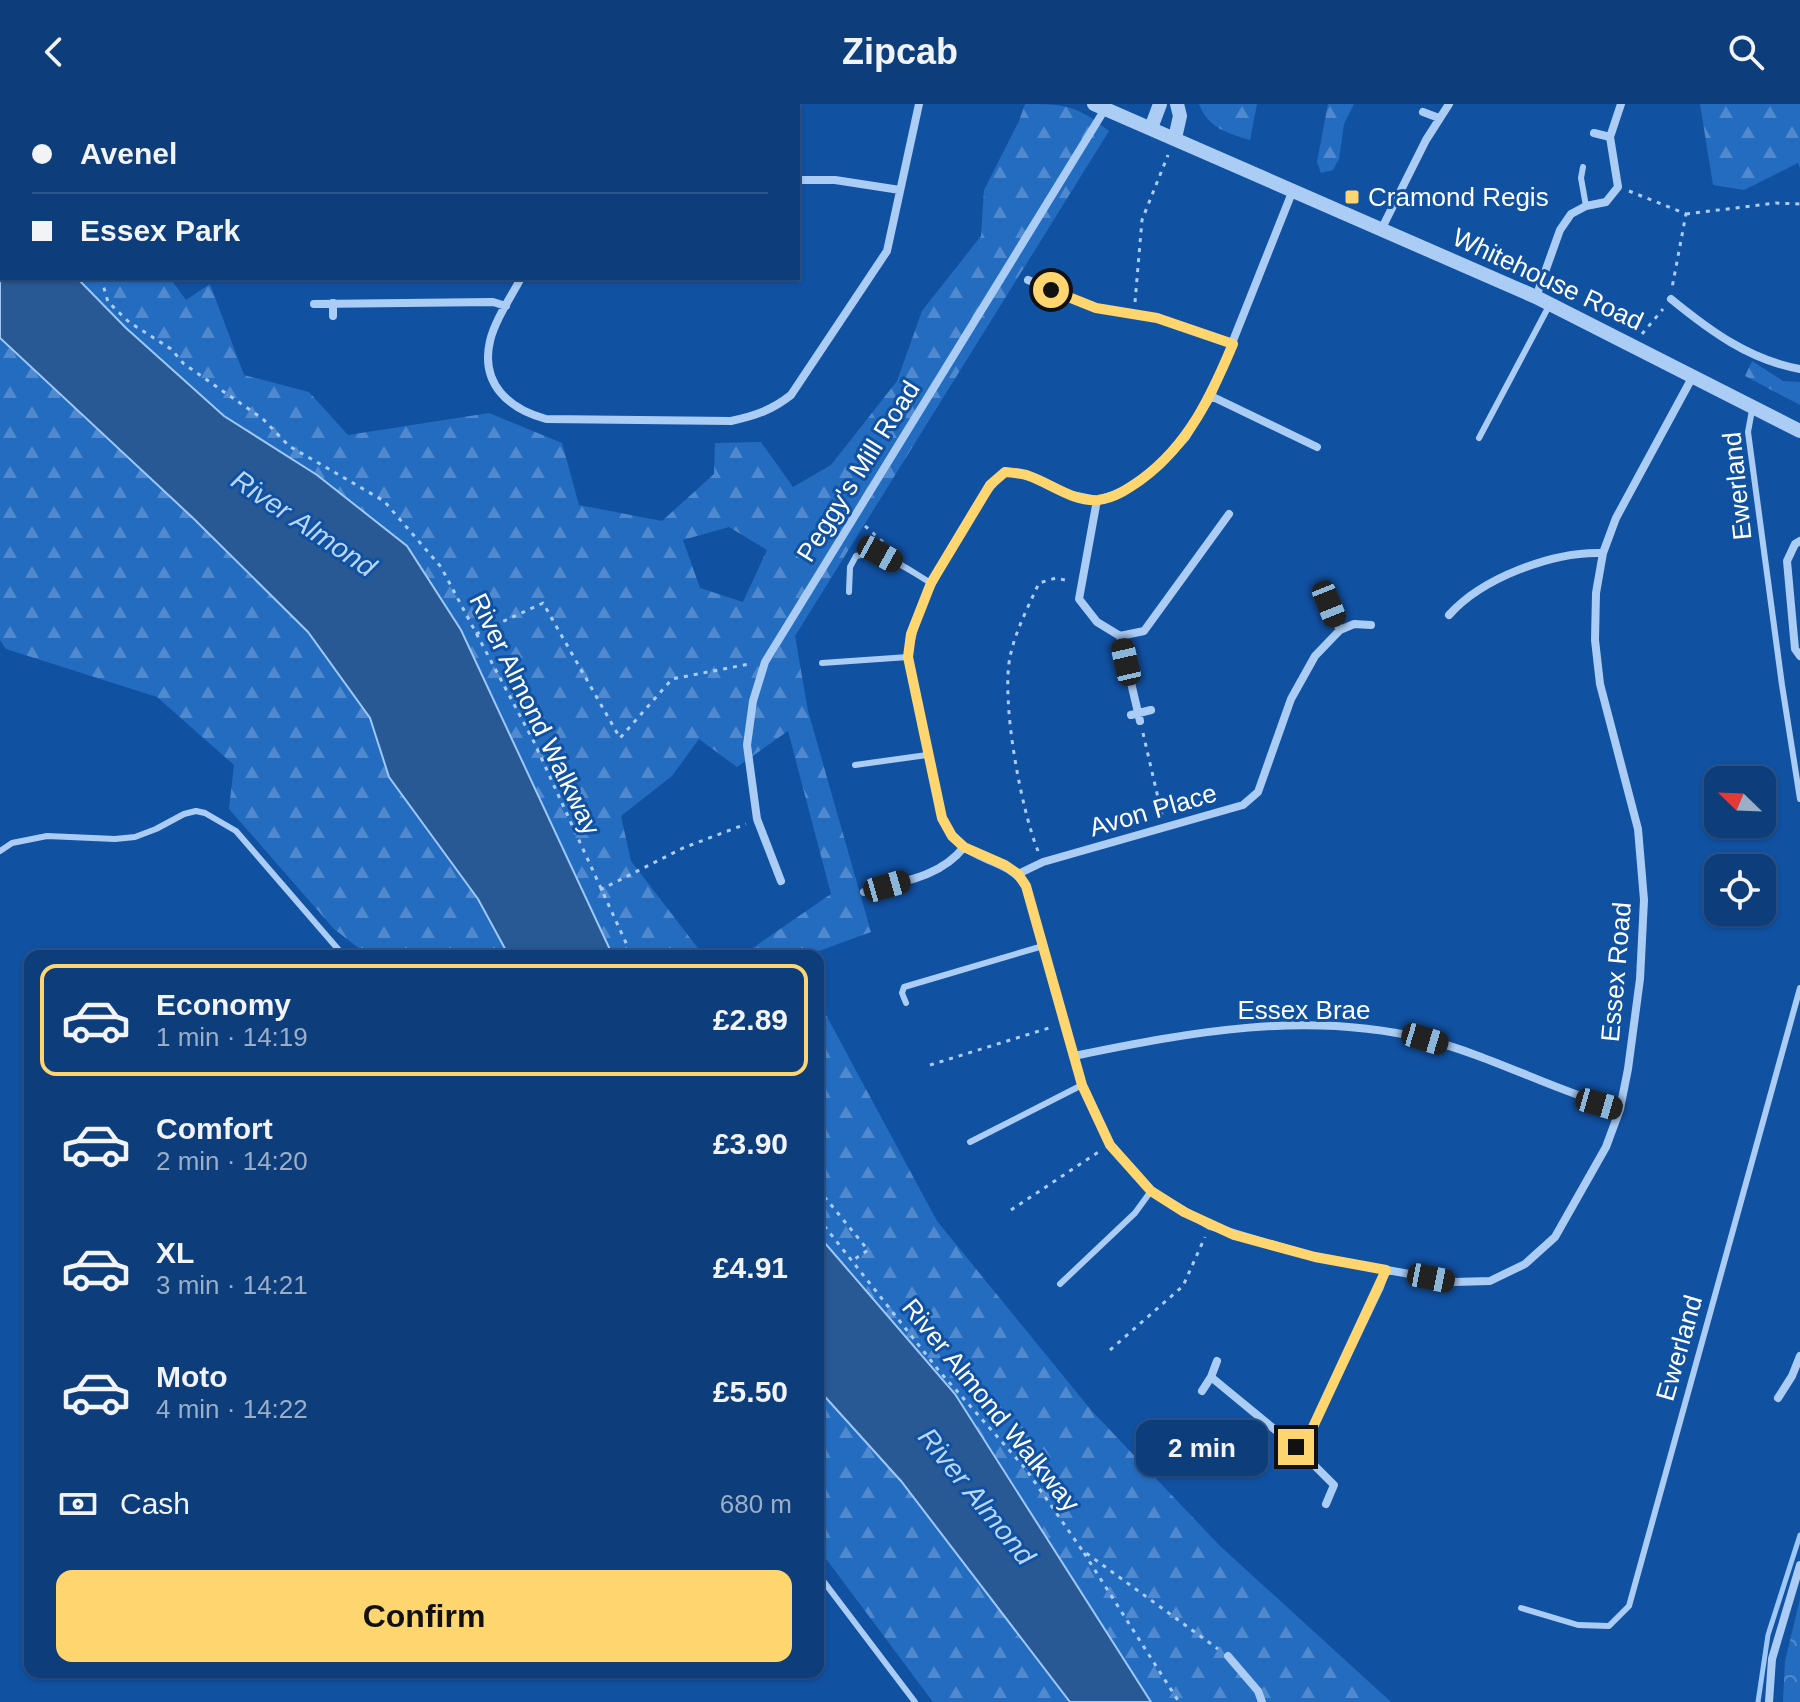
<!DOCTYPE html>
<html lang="en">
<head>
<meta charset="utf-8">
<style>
  :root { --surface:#0d3d7a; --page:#16447f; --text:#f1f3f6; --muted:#9aaec7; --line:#2d568b; --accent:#ffd56f }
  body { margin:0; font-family:Helvetica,sans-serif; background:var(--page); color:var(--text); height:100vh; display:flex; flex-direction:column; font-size:30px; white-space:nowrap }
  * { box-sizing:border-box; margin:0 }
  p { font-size:26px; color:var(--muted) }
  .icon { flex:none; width:44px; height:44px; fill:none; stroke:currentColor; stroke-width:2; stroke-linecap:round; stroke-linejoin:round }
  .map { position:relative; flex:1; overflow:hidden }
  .sheet { position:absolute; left:24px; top:846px; width:800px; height:728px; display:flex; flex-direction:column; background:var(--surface); border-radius:16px; box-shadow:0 2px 6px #0004,0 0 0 2px var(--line) }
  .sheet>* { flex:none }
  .banner { position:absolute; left:0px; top:0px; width:800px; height:176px; box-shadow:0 2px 6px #0004,0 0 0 2px var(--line); display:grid; align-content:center; height:176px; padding:0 32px; background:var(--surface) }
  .needle { width:52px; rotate:293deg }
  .fabs { position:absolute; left:1704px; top:662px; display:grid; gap:16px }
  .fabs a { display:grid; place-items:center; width:72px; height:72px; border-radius:16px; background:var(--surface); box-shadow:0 2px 6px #0004,0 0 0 2px var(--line); font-size:40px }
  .end { position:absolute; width:36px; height:36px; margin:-18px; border:10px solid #ffd56f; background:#111; box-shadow:0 0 0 4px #111 }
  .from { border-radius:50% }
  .bubble { position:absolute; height:56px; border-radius:16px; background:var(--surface); box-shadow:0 2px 6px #0004,0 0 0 2px var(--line); font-size:26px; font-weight:600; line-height:56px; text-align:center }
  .car { position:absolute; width:24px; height:48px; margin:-24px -12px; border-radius:10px; box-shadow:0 0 6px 2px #0007; background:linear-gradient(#222 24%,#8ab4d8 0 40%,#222 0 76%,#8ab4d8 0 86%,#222 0) }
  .banner b { display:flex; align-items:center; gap:28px; height:76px; font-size:30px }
  .banner b+b { border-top:2px solid var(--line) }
  .banner i { width:20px; height:20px; background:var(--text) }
  ul { padding:14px 0 0; list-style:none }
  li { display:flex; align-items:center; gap:24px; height:112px; margin:0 16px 12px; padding:0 16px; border:4px solid transparent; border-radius:16px }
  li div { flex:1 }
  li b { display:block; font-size:30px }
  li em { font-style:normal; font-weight:600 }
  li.on { border-color:var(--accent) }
  li>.icon { width:72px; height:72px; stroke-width:1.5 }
  .pay { display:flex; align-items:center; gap:20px; height:88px; padding:0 32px; font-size:30px }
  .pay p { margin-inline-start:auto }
  .primary-button { display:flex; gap:16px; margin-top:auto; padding:16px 32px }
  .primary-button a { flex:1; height:92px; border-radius:16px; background:var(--accent); color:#111; font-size:32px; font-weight:600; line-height:92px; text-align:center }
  header { display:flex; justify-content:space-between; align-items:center; height:104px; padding:0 32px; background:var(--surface); font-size:36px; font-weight:600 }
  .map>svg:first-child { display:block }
  .forest { fill:url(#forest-firs); fill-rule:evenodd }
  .park { fill:url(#park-crowns) }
  .water { fill:#295994; stroke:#9dc8f8; stroke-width:2 }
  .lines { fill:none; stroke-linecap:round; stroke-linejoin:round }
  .stream { stroke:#9dc8f8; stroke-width:5 }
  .path { stroke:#abcdf5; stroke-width:3; stroke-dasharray:4 6; stroke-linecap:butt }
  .service { stroke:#abcdf5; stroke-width:6 }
  .minor { stroke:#abcdf5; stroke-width:8 }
  .tertiary { stroke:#abcdf5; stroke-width:14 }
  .route { stroke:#ffd56f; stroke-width:10 }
  .poi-dot { fill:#ffd56f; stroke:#1151a2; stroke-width:3 }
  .labels { text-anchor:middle; stroke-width:6; stroke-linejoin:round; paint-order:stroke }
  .poi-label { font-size:26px; fill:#fff; stroke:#1151a2; text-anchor:start }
  .street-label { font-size:26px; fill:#fff; stroke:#1151a2 }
  .water-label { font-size:28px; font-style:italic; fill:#b8d7fb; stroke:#1151a2 }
</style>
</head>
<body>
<header><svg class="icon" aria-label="back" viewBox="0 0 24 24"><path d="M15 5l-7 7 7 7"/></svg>Zipcab<svg class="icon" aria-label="search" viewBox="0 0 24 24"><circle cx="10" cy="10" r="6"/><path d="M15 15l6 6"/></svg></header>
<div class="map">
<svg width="1800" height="1598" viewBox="0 0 1800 1598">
  <defs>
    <pattern id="forest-firs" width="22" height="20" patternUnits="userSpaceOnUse" patternTransform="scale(2)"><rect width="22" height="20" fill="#246cc0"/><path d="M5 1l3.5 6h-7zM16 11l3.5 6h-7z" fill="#5089cd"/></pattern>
    <pattern id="park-crowns" width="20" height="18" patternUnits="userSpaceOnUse" patternTransform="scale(2)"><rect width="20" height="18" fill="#246cc0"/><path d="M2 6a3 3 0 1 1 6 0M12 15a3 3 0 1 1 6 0" fill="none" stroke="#5089cd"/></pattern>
  </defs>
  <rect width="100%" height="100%" fill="#1151a2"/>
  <!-- forest -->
  <path class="forest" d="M 1025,0 C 1065,0 1076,1 1109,27 L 795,532 L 808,607 L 871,828 L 805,852 L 741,852 L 831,790 L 788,627 L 737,663 L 699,635 L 672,672 L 621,712 L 631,757 L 704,852 L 613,852 L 600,826 L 317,371 L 224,312 L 126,224 L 77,174 L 170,174 L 186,196 L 210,180 L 244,271 L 309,288 L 348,331 L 489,309 L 562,339 L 579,401 L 662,417 L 714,370 L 715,339 L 761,338 L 793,383 L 831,361 L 897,277 L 922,207 L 981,132 L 984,86 L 1019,17 ZM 729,423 L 767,446 L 743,498 L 700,484 L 683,436 Z
    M 1199,0 L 1257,0 L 1250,36 C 1227,29 1208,24 1199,0 Z
    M 1328,0 L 1354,0 L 1344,20 L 1339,55 L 1333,66 L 1321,69 L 1317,58 Z
    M 1700,0 L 1800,0 L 1800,64 L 1798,59 L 1744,86 L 1713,81 Z
    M 0,234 L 193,414 L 308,528 L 370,614 L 389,673 L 478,795 L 509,852 L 369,852 L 334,825 L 229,705 L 234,661 L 157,593 L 6,545 L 0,536 Z
    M 1752,257 L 1783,277 L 1800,278 L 1800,301 L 1745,272 Z
    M 818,896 L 937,1117 L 1091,1306 L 1219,1441 L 1391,1598 L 1151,1598 L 955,1290 L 818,1131 Z
    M 818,1285 L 901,1377 L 1070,1598 L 933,1598 L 818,1444 Z"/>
  <!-- park -->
  <path class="park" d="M 1800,1495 L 1800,1598 L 1783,1598 L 1785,1557 Z"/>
  <!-- water -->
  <path class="water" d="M 0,103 L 2,174 L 77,174 L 126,224 L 224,312 L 317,371 L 407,442 L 461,526 L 613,852 L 509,852 L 478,795 L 389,673 L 370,614 L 308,528 L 193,414 L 0,234 Z
    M 818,1131 L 955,1290 L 1151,1598 L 1070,1598 L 901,1377 L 818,1285 Z"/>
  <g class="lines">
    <!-- stream -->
    <path class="stream" d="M 1758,1598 L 1768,1531 L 1800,1431"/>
    <!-- path -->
    <path class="path" d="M 0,46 L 2,50
      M 1629,87 L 1686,110 L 1672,184
      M 1686,110 L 1776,99 L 1800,100
      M 101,174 L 108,198 L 129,218 L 171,245 L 184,260 L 263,315 L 289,342 L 384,397 L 441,463 L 534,638 L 632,852
      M 1135,198 L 1142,116 L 1168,51
      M 1642,230 L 1663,205
      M 865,422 L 883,438 L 882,443
      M 476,530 L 543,499 L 620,634 L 672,575 L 749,560
      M 1143,629 L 1162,711
      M 1038,747 C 1021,705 1001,598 1010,553 C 1015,528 1028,503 1039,479 L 1056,474 L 1069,477
      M 600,786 L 683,744 L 746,720
      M 930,961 L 1052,923
      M 818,1085 L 868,1146 L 852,1157
      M 1011,1106 L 1100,1047
      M 818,1114 L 940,1268 L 1025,1364 L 1082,1446 L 1218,1545
      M 1110,1246 L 1183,1182 L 1205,1133
      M 1084,1449 L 1179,1598"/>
    <!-- service -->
    <path class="service" d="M 1583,63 L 1581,74 L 1586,102
      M 1752,306 L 1748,328 L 1782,581 L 1800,695
      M 1479,334 L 1550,200
      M 849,488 L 850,463 L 856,452 C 883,444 908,466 931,479
      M 822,559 L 908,553
      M 855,661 L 927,651
      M 0,747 L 12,739 L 47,732 L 115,735 L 135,733 L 156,725 L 184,710 L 196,707 L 205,709 L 236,727 L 344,852
      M 906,899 L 902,889 L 904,883 L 1043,842
      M 970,1038 L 1082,981
      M 1060,1180 L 1135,1109 L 1151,1087
      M 818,1470 L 915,1598
      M 1521,1504 L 1578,1521 L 1609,1522 L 1629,1502 L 1800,884"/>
    <!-- minor -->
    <path class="minor" d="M 294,0 L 295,2
      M 689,0 L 690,2
      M 304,2 L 307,0
      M 626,2 L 629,0
      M 1423,8 L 1439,14
      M 1594,29 L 1610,33
      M 798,76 L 835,76 L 900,86
      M 1293,86 L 1211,292 L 1186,333 L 1160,361 L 1123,388 L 1097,396 L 1067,390 L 1027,371 L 1005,368 C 985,385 975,406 961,428 C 937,469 914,505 908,553 L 942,714 C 947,724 952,733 961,741 C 982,758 1009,757 1026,782 L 1082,981 L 1110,1041 L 1151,1087 L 1210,1122 L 1315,1153 L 1454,1178 L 1490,1177 L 1525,1160 L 1555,1133 L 1606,1043 L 1620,1005 L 1628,965 L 1640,875 L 1644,796 L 1638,725 L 1600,580 L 1595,536 L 1596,489 L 1603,449 L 1616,414 L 1693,272
      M 1382,124 L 1426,36 L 1449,0
      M 521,174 C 511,193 495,216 490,237 C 480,280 509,305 546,315 L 731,317 C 755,312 772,306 791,291 L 887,147 L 919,0
      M 1028,176 L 1096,204 L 1157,214 L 1233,240
      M 1536,193 L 1560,126 L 1571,110 L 1586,102 L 1606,98 L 1618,83 L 1610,33 L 1621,0
      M 1671,195 C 1709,226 1749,256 1800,265
      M 314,200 L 493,198 L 506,202
      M 333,212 L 333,199
      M 1211,292 L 1317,343
      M 1097,396 L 1079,495 L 1097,518 L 1120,532 L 1144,527 L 1229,410
      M 1800,437 L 1795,440 L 1787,457 L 1795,545 L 1800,552
      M 1329,500 L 1340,526
      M 1449,511 C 1482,474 1553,447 1603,449
      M 1120,532 L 1140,617
      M 1131,611 L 1151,606
      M 1018,770 L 1043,758 L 1243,701 L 1258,688 L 1291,595 L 1315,552 L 1340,526 L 1354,520 L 1371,521
      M 781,777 L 757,715 L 747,641 L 753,597 L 765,558 L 1105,5
      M 864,788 C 899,778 940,774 964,743
      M 1074,952 C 1190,928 1307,906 1425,935 C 1492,952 1553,986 1620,1005
      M 1211,1273 L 1217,1257
      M 1202,1287 L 1211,1273 L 1296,1343 L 1334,1381 L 1326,1400
      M 1778,1294 L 1792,1272 L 1800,1252
      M 1296,1343 L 1306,1338 L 1380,1183 L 1386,1166
      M 1228,1552 L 1258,1587 L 1262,1598
      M 1769,1598 L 1772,1555 L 1800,1461"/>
    <!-- tertiary -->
    <path class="tertiary" d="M 1094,0 L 1536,193 L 1800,327
      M 1151,24 L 1160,0
      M 1175,34 L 1180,12 L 1177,0"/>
  </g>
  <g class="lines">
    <!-- route -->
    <path class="route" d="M 1051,186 L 1096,204 L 1157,214 L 1233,240 C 1211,292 1189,340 1142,375 C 1129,384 1115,394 1098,396 C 1073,398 1052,380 1029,372 C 1022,369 1013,369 1005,368 L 990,381 L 931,479 L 911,530 L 908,553 L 942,714 L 952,732 L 964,743 L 1005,761 L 1018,770 L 1026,782 L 1082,981 L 1110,1041 L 1151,1087 L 1184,1108 L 1234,1131 L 1315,1153 L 1386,1166 L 1306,1338 L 1296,1343"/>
  </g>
  <!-- markers -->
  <rect class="poi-dot" x="1344" y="85" width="16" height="16" rx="4"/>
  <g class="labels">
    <!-- poi labels -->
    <g class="poi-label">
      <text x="1368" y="102">Cramond Regis</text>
    </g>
    <!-- street labels -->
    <g class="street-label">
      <text transform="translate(1548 175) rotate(25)" y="9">Whitehouse Road</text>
      <text transform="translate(858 367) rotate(-58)" y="9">Peggy's Mill Road</text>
      <text transform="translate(1737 382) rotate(-96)" y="9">Ewerland</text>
      <text transform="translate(535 610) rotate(64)" y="9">River Almond Walkway</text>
      <text transform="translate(1153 706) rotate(-16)" y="9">Avon Place</text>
      <text transform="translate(1616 868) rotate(-85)" y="9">Essex Road</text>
      <text x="1304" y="915">Essex Brae</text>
      <text transform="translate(1679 1244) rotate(-74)" y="9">Ewerland</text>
      <text transform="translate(991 1301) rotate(51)" y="9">River Almond Walkway</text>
    </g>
    <!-- water labels -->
    <g class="water-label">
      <text transform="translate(304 419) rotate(34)" y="10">River Almond</text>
      <text transform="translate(977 1392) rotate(51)" y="10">River Almond</text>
    </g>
  </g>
</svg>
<div class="fabs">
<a><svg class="needle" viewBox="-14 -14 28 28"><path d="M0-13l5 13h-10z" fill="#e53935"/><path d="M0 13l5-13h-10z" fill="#9aaec7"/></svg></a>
<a><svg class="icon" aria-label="locate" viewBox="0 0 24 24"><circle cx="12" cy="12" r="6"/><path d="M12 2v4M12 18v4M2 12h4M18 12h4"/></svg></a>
</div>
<i class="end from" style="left:1051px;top:186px"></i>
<i class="end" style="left:1296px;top:1343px"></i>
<div class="bubble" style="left:1136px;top:1316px;width:132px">2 min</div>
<i class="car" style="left:880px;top:450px;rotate:119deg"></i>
<i class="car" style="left:1329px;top:500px;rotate:158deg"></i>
<i class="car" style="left:1126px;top:558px;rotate:347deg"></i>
<i class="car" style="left:887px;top:782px;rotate:74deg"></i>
<i class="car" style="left:1425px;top:935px;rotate:107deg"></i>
<i class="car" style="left:1599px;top:1000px;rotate:106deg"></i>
<i class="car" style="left:1431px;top:1174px;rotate:101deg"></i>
<div class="banner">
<b><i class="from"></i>Avenel</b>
<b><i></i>Essex Park</b>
</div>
<section class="sheet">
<ul>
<li class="on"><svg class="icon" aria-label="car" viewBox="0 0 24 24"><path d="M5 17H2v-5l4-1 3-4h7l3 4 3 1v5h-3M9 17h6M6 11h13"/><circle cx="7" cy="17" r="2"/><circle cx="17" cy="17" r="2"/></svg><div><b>Economy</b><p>1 min · 14:19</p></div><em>£2.89</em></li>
<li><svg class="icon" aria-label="car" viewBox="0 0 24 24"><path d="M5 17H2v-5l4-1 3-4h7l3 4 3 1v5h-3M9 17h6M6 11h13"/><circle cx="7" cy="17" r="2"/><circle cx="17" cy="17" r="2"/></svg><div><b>Comfort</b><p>2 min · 14:20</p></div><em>£3.90</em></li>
<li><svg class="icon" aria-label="car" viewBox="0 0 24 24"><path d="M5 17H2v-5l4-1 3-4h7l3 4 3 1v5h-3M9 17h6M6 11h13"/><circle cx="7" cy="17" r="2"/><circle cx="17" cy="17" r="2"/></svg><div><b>XL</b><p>3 min · 14:21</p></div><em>£4.91</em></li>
<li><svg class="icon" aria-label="car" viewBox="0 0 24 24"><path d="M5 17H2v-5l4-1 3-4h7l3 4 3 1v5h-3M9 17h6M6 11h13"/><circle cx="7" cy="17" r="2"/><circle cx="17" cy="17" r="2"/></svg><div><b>Moto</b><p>4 min · 14:22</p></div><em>£5.50</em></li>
</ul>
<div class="pay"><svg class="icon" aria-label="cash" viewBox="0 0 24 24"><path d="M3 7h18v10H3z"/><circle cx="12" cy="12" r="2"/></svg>Cash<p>680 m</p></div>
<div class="primary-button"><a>Confirm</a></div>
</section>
</div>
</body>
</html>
